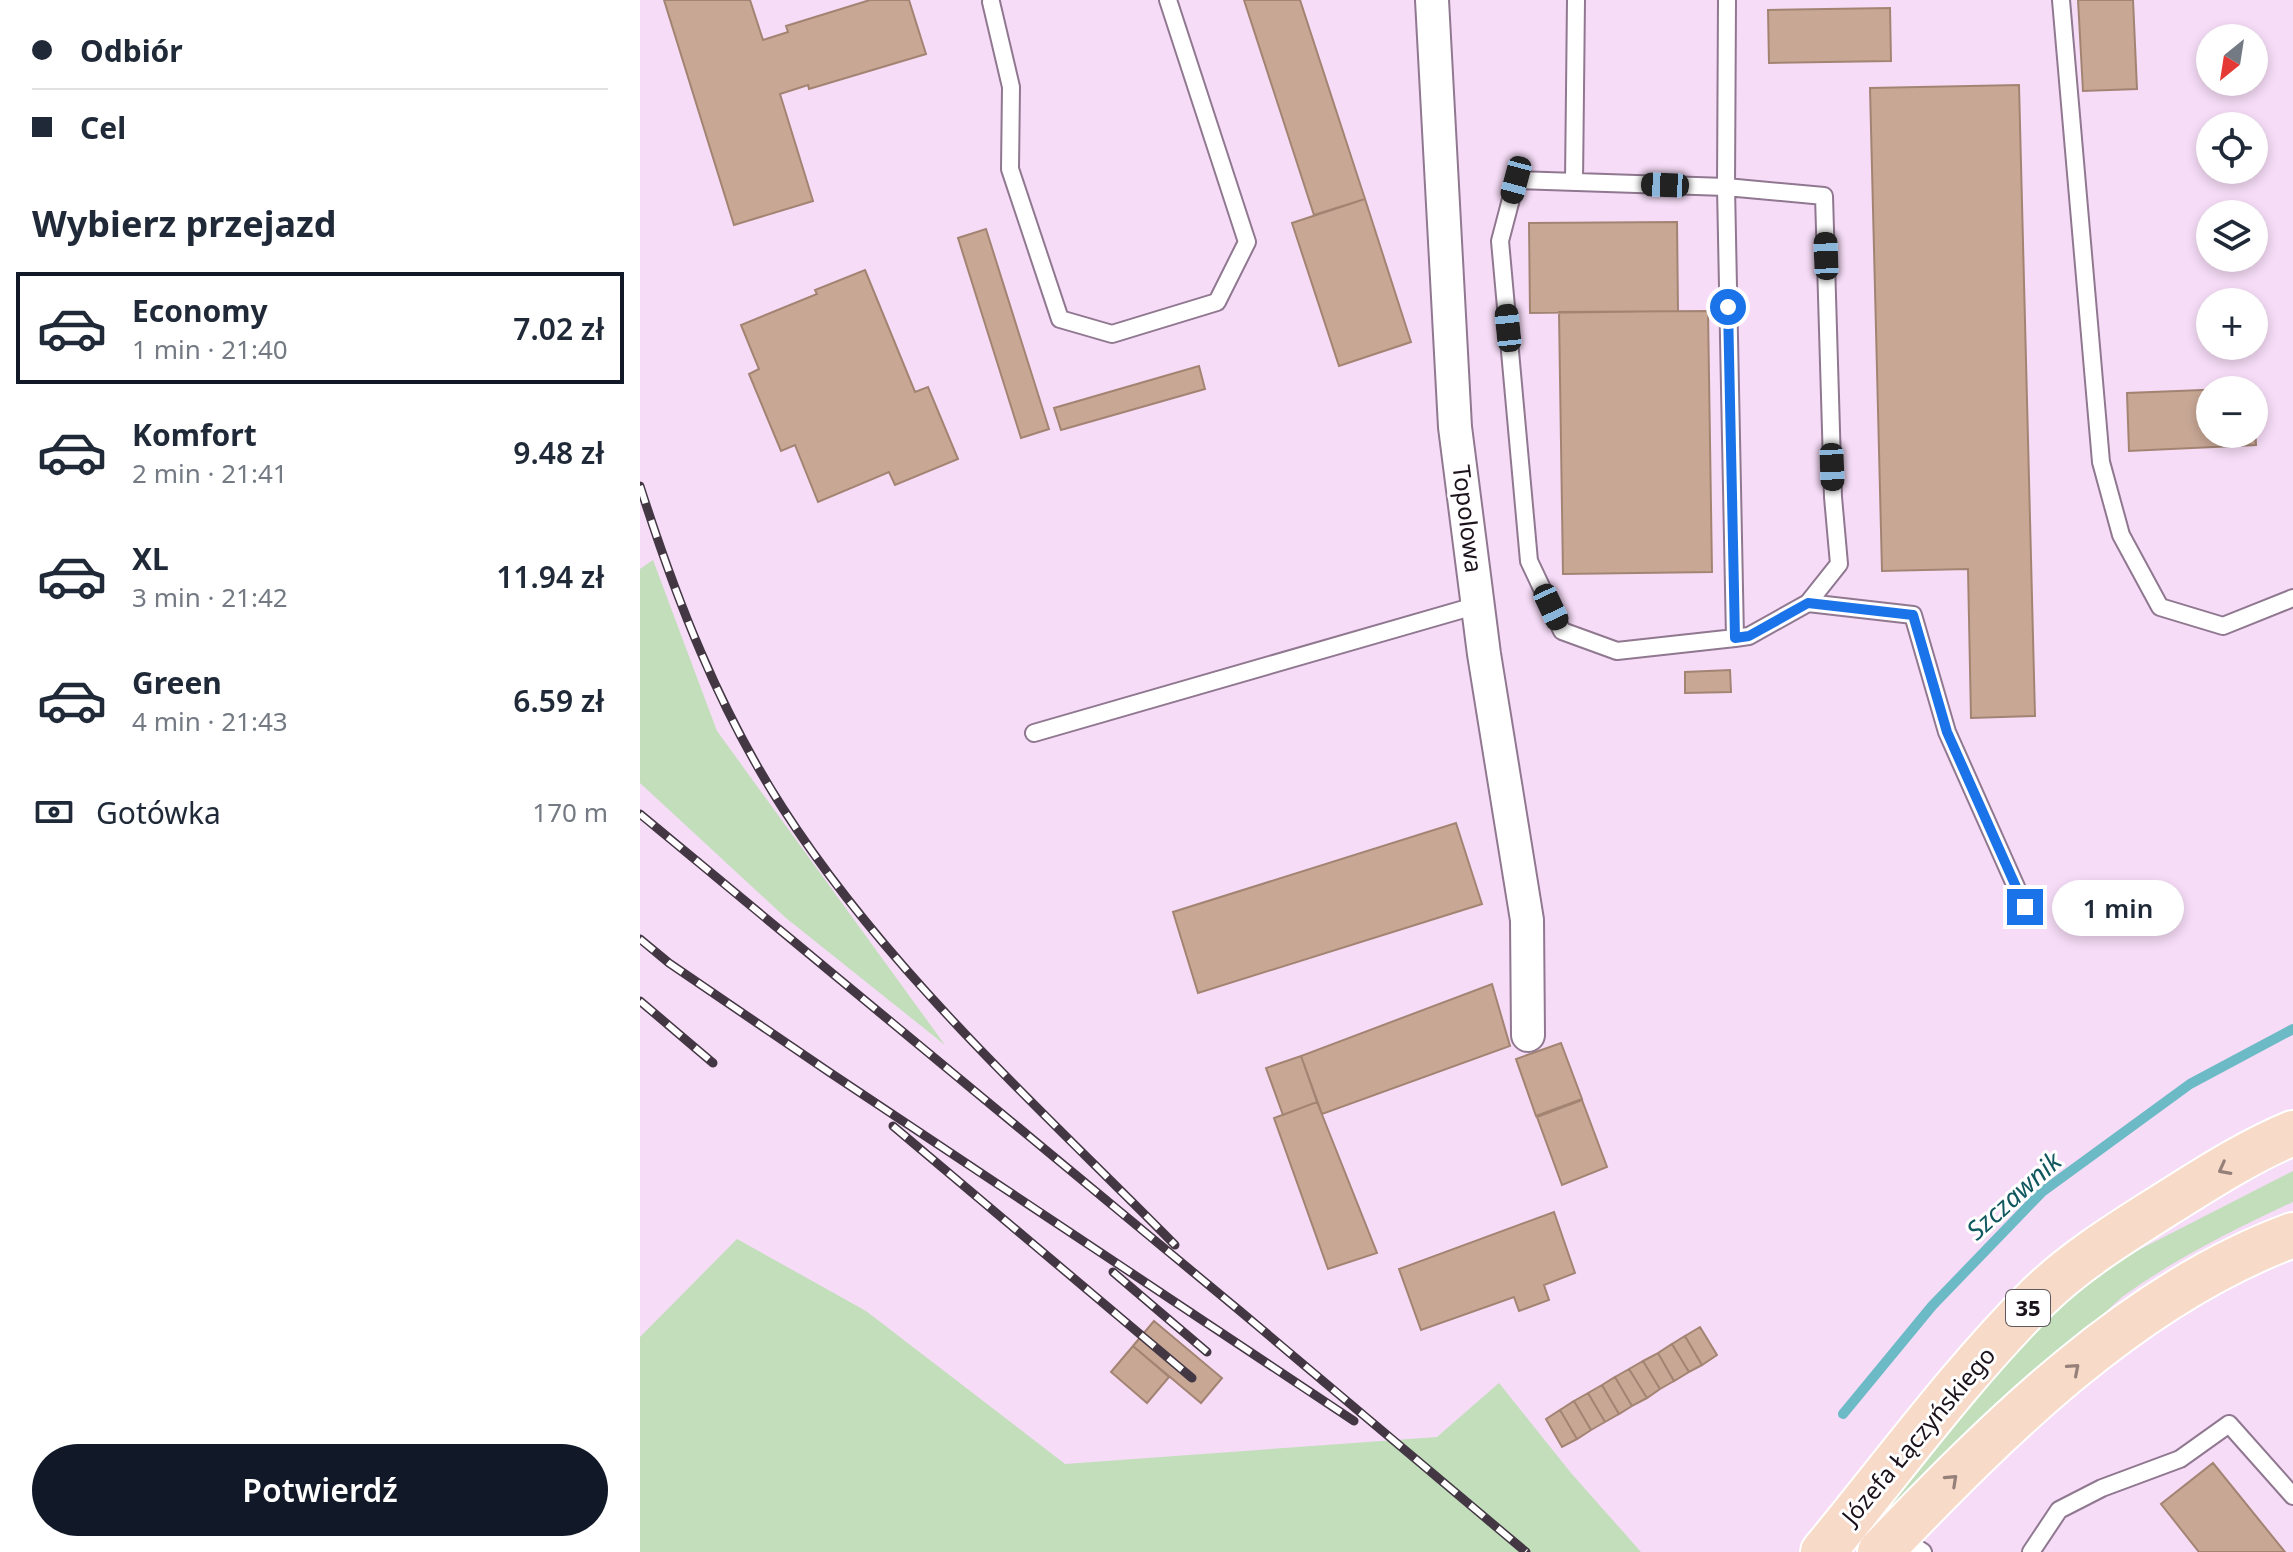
<!DOCTYPE html>
<html lang="pl">
<head>
<meta charset="utf-8">
<style>
  :root { --surface:#fff; --page:#f6f6f7; --text:#1f2937; --muted:#747a83; --line:#e0e1e3; --accent:#111827 }
  body { margin:0; font-family:"Noto Sans",sans-serif; background:var(--page); color:var(--text); height:100vh; display:flex; flex-direction:column; font-size:30px; white-space:nowrap }
  * { box-sizing:border-box; margin:0 }
  p { font-size:26px; color:var(--muted) }
  .icon { flex:none; width:44px; height:44px; fill:none; stroke:currentColor; stroke-width:2; stroke-linecap:round; stroke-linejoin:round }
  .map { position:relative; flex:1; overflow:hidden }
  .side { display:flex; flex-direction:column; background:var(--surface); width:640px }
  .side>* { flex:none }
  .banner { display:grid; align-content:center; height:176px; padding:0 32px; background:var(--surface) }
  .needle { width:52px; rotate:210deg }
  .controls { position:absolute; left:1556px; top:24px; display:grid; gap:16px }
  .controls a { display:grid; place-items:center; width:72px; height:72px; border-radius:50%; background:var(--surface); box-shadow:0 4px 12px #0003; font-size:40px }
  .end { position:absolute; width:36px; height:36px; margin:-18px; border:10px solid #1a73e8; background:#fff; box-shadow:0 0 0 4px #fff }
  .from { border-radius:50% }
  .bubble { position:absolute; height:56px; border-radius:28px; background:var(--surface); box-shadow:0 4px 12px #0003; font-size:26px; font-weight:600; line-height:56px; text-align:center }
  .car { position:absolute; width:24px; height:48px; margin:-24px -12px; border-radius:10px; box-shadow:0 0 6px 2px #0007; background:linear-gradient(#222 24%,#8ab4d8 0 40%,#222 0 76%,#8ab4d8 0 86%,#222 0) }
  .banner b { display:flex; align-items:center; gap:28px; height:76px; font-size:30px }
  .banner b+b { border-top:2px solid var(--line) }
  .banner i { width:20px; height:20px; background:var(--text) }
  ul { padding:0; list-style:none }
  li { display:flex; align-items:center; gap:24px; height:112px; margin:0 16px 12px; padding:0 16px; border:4px solid transparent; border-radius:0px }
  li div { flex:1 }
  li b { display:block; font-size:30px }
  li em { font-style:normal; font-weight:600 }
  li.current { border-color:var(--accent) }
  li>.icon { width:72px; height:72px; stroke-width:1.5 }
  h2 { padding:0 32px; font-size:36px; line-height:96px }
  .pay { display:flex; align-items:center; gap:20px; height:88px; padding:0 32px; font-size:30px }
  .pay p { margin-inline-start:auto }
  .cta { display:flex; gap:16px; margin-top:auto; padding:16px 32px }
  .cta a { flex:1; height:92px; border-radius:48px; background:var(--accent); color:#fff; font-size:32px; font-weight:600; line-height:92px; text-align:center }
  main { display:flex; flex:1; min-height:0 }
  .map>svg:first-child { display:block }
  .green { fill:#c2debb }
  .lines { fill:none; stroke-linecap:round; stroke-linejoin:round }
  .stream { stroke:#6bbac5; stroke-width:10 }
  .building { fill:#c8a795; stroke:#a38473; stroke-width:2 }
  .service-casing { stroke:#907890; stroke-width:20 }
  .minor-casing { stroke:#907890; stroke-width:36 }
  .primary-casing { stroke:#fff; stroke-width:48 }
  .service { stroke:#fff; stroke-width:16 }
  .minor { stroke:#fff; stroke-width:32 }
  .primary { stroke:#f8dac8; stroke-width:44 }
  .rail-casing { stroke:#433743; stroke-width:9 }
  .rail { stroke:#fff; stroke-width:6; stroke-dasharray:18; stroke-linecap:butt }
  .oneway { stroke:#95807a }
  .route { stroke:#1a73e8; stroke-width:10 }
  .labels { text-anchor:middle; stroke-width:6; stroke-linejoin:round; paint-order:stroke }
  .shield { fill:#fff; stroke:#5f595f; stroke-width:2 }
  .shield-label { font-size:22px; font-weight:bold; fill:#1b121b }
  .street-label { font-size:24px; fill:#1b121b; stroke:#fff }
  .water-label { font-size:26px; font-style:italic; fill:#11575f; stroke:#fff }
</style>
</head>
<body>
<main>
<section class="side">
<div class="banner">
<b><i class="from"></i>Odbiór</b>
<b><i></i>Cel</b>
</div>
<h2>Wybierz przejazd</h2>
<ul>
<li class="current"><svg class="icon" aria-label="car" viewBox="0 0 24 24"><path d="M5 17H2v-5l4-1 3-4h7l3 4 3 1v5h-3M9 17h6M6 11h13"/><circle cx="7" cy="17" r="2"/><circle cx="17" cy="17" r="2"/></svg><div><b>Economy</b><p>1 min · 21:40</p></div><em>7.02 zł</em></li>
<li><svg class="icon" aria-label="car" viewBox="0 0 24 24"><path d="M5 17H2v-5l4-1 3-4h7l3 4 3 1v5h-3M9 17h6M6 11h13"/><circle cx="7" cy="17" r="2"/><circle cx="17" cy="17" r="2"/></svg><div><b>Komfort</b><p>2 min · 21:41</p></div><em>9.48 zł</em></li>
<li><svg class="icon" aria-label="car" viewBox="0 0 24 24"><path d="M5 17H2v-5l4-1 3-4h7l3 4 3 1v5h-3M9 17h6M6 11h13"/><circle cx="7" cy="17" r="2"/><circle cx="17" cy="17" r="2"/></svg><div><b>XL</b><p>3 min · 21:42</p></div><em>11.94 zł</em></li>
<li><svg class="icon" aria-label="car" viewBox="0 0 24 24"><path d="M5 17H2v-5l4-1 3-4h7l3 4 3 1v5h-3M9 17h6M6 11h13"/><circle cx="7" cy="17" r="2"/><circle cx="17" cy="17" r="2"/></svg><div><b>Green</b><p>4 min · 21:43</p></div><em>6.59 zł</em></li>
</ul>
<div class="pay"><svg class="icon" aria-label="cash" viewBox="0 0 24 24"><path d="M3 7h18v10H3z"/><circle cx="12" cy="12" r="2"/></svg>Gotówka<p>170 m</p></div>
<div class="cta"><a>Potwierdź</a></div>
</section>
<div class="map">
<svg width="1653" height="1552" viewBox="0 0 1653 1552">
  <rect width="100%" height="100%" fill="#f6dcf7"/>
  <!-- green -->
  <path class="green" d="M 13,560 L 77,731 L 305,1045 L 146,918 L 0,783 L 0,569 Z
    M 1653,1171 L 1653,1202 C 1593,1230 1536,1258 1482,1297 L 1231,1527 L 1374,1352 L 1447,1283 L 1479,1260 Z
    M 97,1239 L 226,1311 L 425,1464 L 797,1437 L 859,1383 L 931,1473 L 1001,1552 L 0,1552 L 0,1337 Z"/>
  <g class="lines">
    <!-- stream -->
    <path class="stream" d="M 1203,1414 L 1292,1306 L 1402,1192 L 1550,1084 L 1653,1029"/>
  </g>
  <!-- building -->
  <path class="building" d="M 24,0 L 110,0 L 123,40 L 148,32 L 146,26 L 230,0 L 269,0 L 286,54 L 169,89 L 168,85 L 140,94 L 173,201 L 94,225 Z
    M 604,0 L 660,0 L 725,199 L 674,215 Z
    M 1438,0 L 1493,0 L 1497,89 L 1443,91 Z
    M 1250,8 L 1251,61 L 1129,63 L 1128,10 Z
    M 1379,85 L 1395,716 L 1331,718 L 1328,569 L 1242,571 L 1230,88 Z
    M 725,199 L 771,342 L 699,366 L 652,223 Z
    M 1037,222 L 1038,311 L 890,313 L 889,223 Z
    M 346,229 L 409,429 L 381,438 L 318,238 Z
    M 225,270 L 275,392 L 288,387 L 318,459 L 255,485 L 249,472 L 178,502 L 155,445 L 141,451 L 109,374 L 119,369 L 101,325 L 177,294 L 175,290 Z
    M 1068,311 L 1072,572 L 923,574 L 919,312 Z
    M 559,366 L 565,389 L 421,430 L 414,408 Z
    M 1613,388 L 1613,390 L 1570,390 L 1570,434 L 1614,434 L 1614,406 L 1616,445 L 1489,451 L 1487,393 Z
    M 1090,670 L 1091,692 L 1045,693 L 1045,672 Z
    M 816,823 L 842,904 L 558,993 L 533,912 Z
    M 852,984 L 870,1046 L 682,1114 L 661,1056 Z
    M 921,1043 L 942,1099 L 896,1116 L 876,1059 Z
    M 661,1056 L 677,1102 L 643,1115 L 626,1068 Z
    M 942,1100 L 967,1167 L 922,1185 L 897,1117 Z
    M 677,1102 L 737,1253 L 688,1269 L 634,1118 Z
    M 914,1212 L 935,1273 L 904,1285 L 909,1300 L 879,1311 L 874,1297 L 781,1330 L 759,1269 Z
    M 514,1321 L 582,1378 L 561,1403 L 493,1346 Z
    M 1060,1327 L 1077,1355 L 1062,1365 L 1045,1336 Z
    M 1045,1336 L 1062,1365 L 1049,1372 L 1032,1344 Z
    M 1032,1344 L 1049,1372 L 1034,1381 L 1018,1353 Z
    M 493,1346 L 529,1377 L 507,1403 L 471,1372 Z
    M 1018,1353 L 1034,1381 L 1020,1389 L 1003,1361 Z
    M 1003,1361 L 1020,1389 L 1007,1398 L 989,1369 Z
    M 989,1369 L 1007,1398 L 992,1406 L 975,1377 Z
    M 975,1377 L 992,1406 L 979,1414 L 962,1385 Z
    M 962,1385 L 979,1414 L 965,1422 L 948,1393 Z
    M 948,1393 L 965,1422 L 951,1430 L 934,1401 Z
    M 934,1401 L 951,1430 L 937,1439 L 920,1410 Z
    M 920,1410 L 937,1439 L 922,1447 L 906,1419 Z
    M 1573,1463 L 1645,1552 L 1559,1552 L 1521,1504 Z"/>
  <g class="lines">
    <!-- service casing -->
    <g class="service-casing">
      <path id="service" d="M 1087,0 L 1086,187 L 1095,638
        M 1421,0 L 1461,462 L 1481,535 L 1520,607 L 1583,626 L 1653,598
        M 351,2 L 371,87 L 370,169 L 420,319 L 472,334 L 577,302 L 607,242 L 528,0
        M 876,180 L 1086,187 L 1184,196 L 1193,497 L 1199,564 L 1168,603 L 1109,636 L 1095,638 L 977,651 L 922,631 L 889,561 L 860,241 Z
        M 934,182 L 936,0
        M 1168,603 L 1273,615 L 1307,732 L 1385,907
        M 394,733 L 838,605
        M 1258,1536 L 1283,1552
        M 1391,1552 L 1419,1510 L 1462,1488 L 1540,1459 L 1589,1424 L 1653,1496"/>
    </g>
    <!-- minor casing -->
    <g class="minor-casing">
      <path id="minor" d="M 792,0 L 815,427 L 844,654 L 887,920 L 888,1035"/>
    </g>
    <!-- primary casing -->
    <g class="primary-casing">
      <path id="primary" d="M 1183,1552 C 1254,1466 1319,1376 1398,1297 C 1436,1260 1482,1232 1526,1204 C 1566,1179 1609,1151 1653,1133
        M 1240,1552 C 1357,1430 1492,1294 1653,1235"/>
    </g>
    <!-- service -->
    <use href="#service" class="service"/>
    <!-- minor -->
    <use href="#minor" class="minor"/>
    <!-- primary -->
    <use href="#primary" class="primary"/>
    <!-- rail casing -->
    <g class="rail-casing">
      <path id="rail" d="M 0,486 C 36,599 78,707 142,807 C 247,971 399,1107 535,1245
        M 0,814 L 600,1311 L 886,1552
        M 0,939 L 29,963 L 189,1072 L 714,1421
        M 0,1001 L 73,1063
        M 253,1126 L 552,1378
        M 473,1272 L 567,1352"/>
    </g>
    <!-- rail -->
    <use href="#rail" class="rail"/>
  </g>
  <!-- one-way arrows -->
  <defs><path id="oneway-chevron" d="M-2-3.5L2.5 0L-2 3.5" fill="none" stroke-width="1.6" stroke-linecap="round" stroke-linejoin="round" transform="scale(2)"/></defs>
  <g class="oneway">
    <use href="#oneway-chevron" transform="translate(1584 1169) rotate(152)"/>
    <use href="#oneway-chevron" transform="translate(1434 1369) rotate(-41)"/>
    <use href="#oneway-chevron" transform="translate(1312 1480) rotate(-43)"/>
  </g>
  <g class="lines">
    <!-- route -->
    <path class="route" d="M 1088,307 L 1095,638 L 1109,636 L 1168,603 L 1273,615 L 1307,732 L 1385,907"/>
  </g>
  <g class="labels">
    <!-- shield labels -->
    <rect class="shield" x="1366" y="1290" width="44" height="36" rx="6"/>
    <g class="shield-label">
      <text x="1388" y="1316">35</text>
    </g>
    <!-- street labels -->
    <g class="street-label">
      <text transform="translate(827 519) rotate(83)" y="8">Topolowa</text>
      <text transform="translate(1279 1436) rotate(-50)" y="8">Józefa Łączyńskiego</text>
    </g>
    <!-- water labels -->
    <g class="water-label">
      <text transform="translate(1374 1196) rotate(-42)" y="9">Szczawnik</text>
    </g>
  </g>
</svg>
<div class="controls">
<a><svg class="needle" viewBox="-14 -14 28 28"><path d="M0-13l5 13h-10z" fill="#e53935"/><path d="M0 13l5-13h-10z" fill="#747a83"/></svg></a>
<a><svg class="icon" aria-label="locate" viewBox="0 0 24 24"><circle cx="12" cy="12" r="6"/><path d="M12 2v4M12 18v4M2 12h4M18 12h4"/></svg></a>
<a><svg class="icon" aria-label="layers" viewBox="0 0 24 24"><path d="M12 4l9 5-9 5-9-5zM3 14l9 5 9-5"/></svg></a>
<a>+</a>
<a>−</a>
</div>
<i class="end from" style="left:1088px;top:307px"></i>
<i class="end" style="left:1385px;top:907px"></i>
<div class="bubble" style="left:1412px;top:880px;width:132px">1 min</div>
<i class="car" style="left:876px;top:180px;rotate:195deg"></i>
<i class="car" style="left:1025px;top:185px;rotate:272deg"></i>
<i class="car" style="left:1186px;top:256px;rotate:358deg"></i>
<i class="car" style="left:868px;top:328px;rotate:354deg"></i>
<i class="car" style="left:1192px;top:467px;rotate:178deg"></i>
<i class="car" style="left:911px;top:607px;rotate:155deg"></i>
</div>
</main>
</body>
</html>
